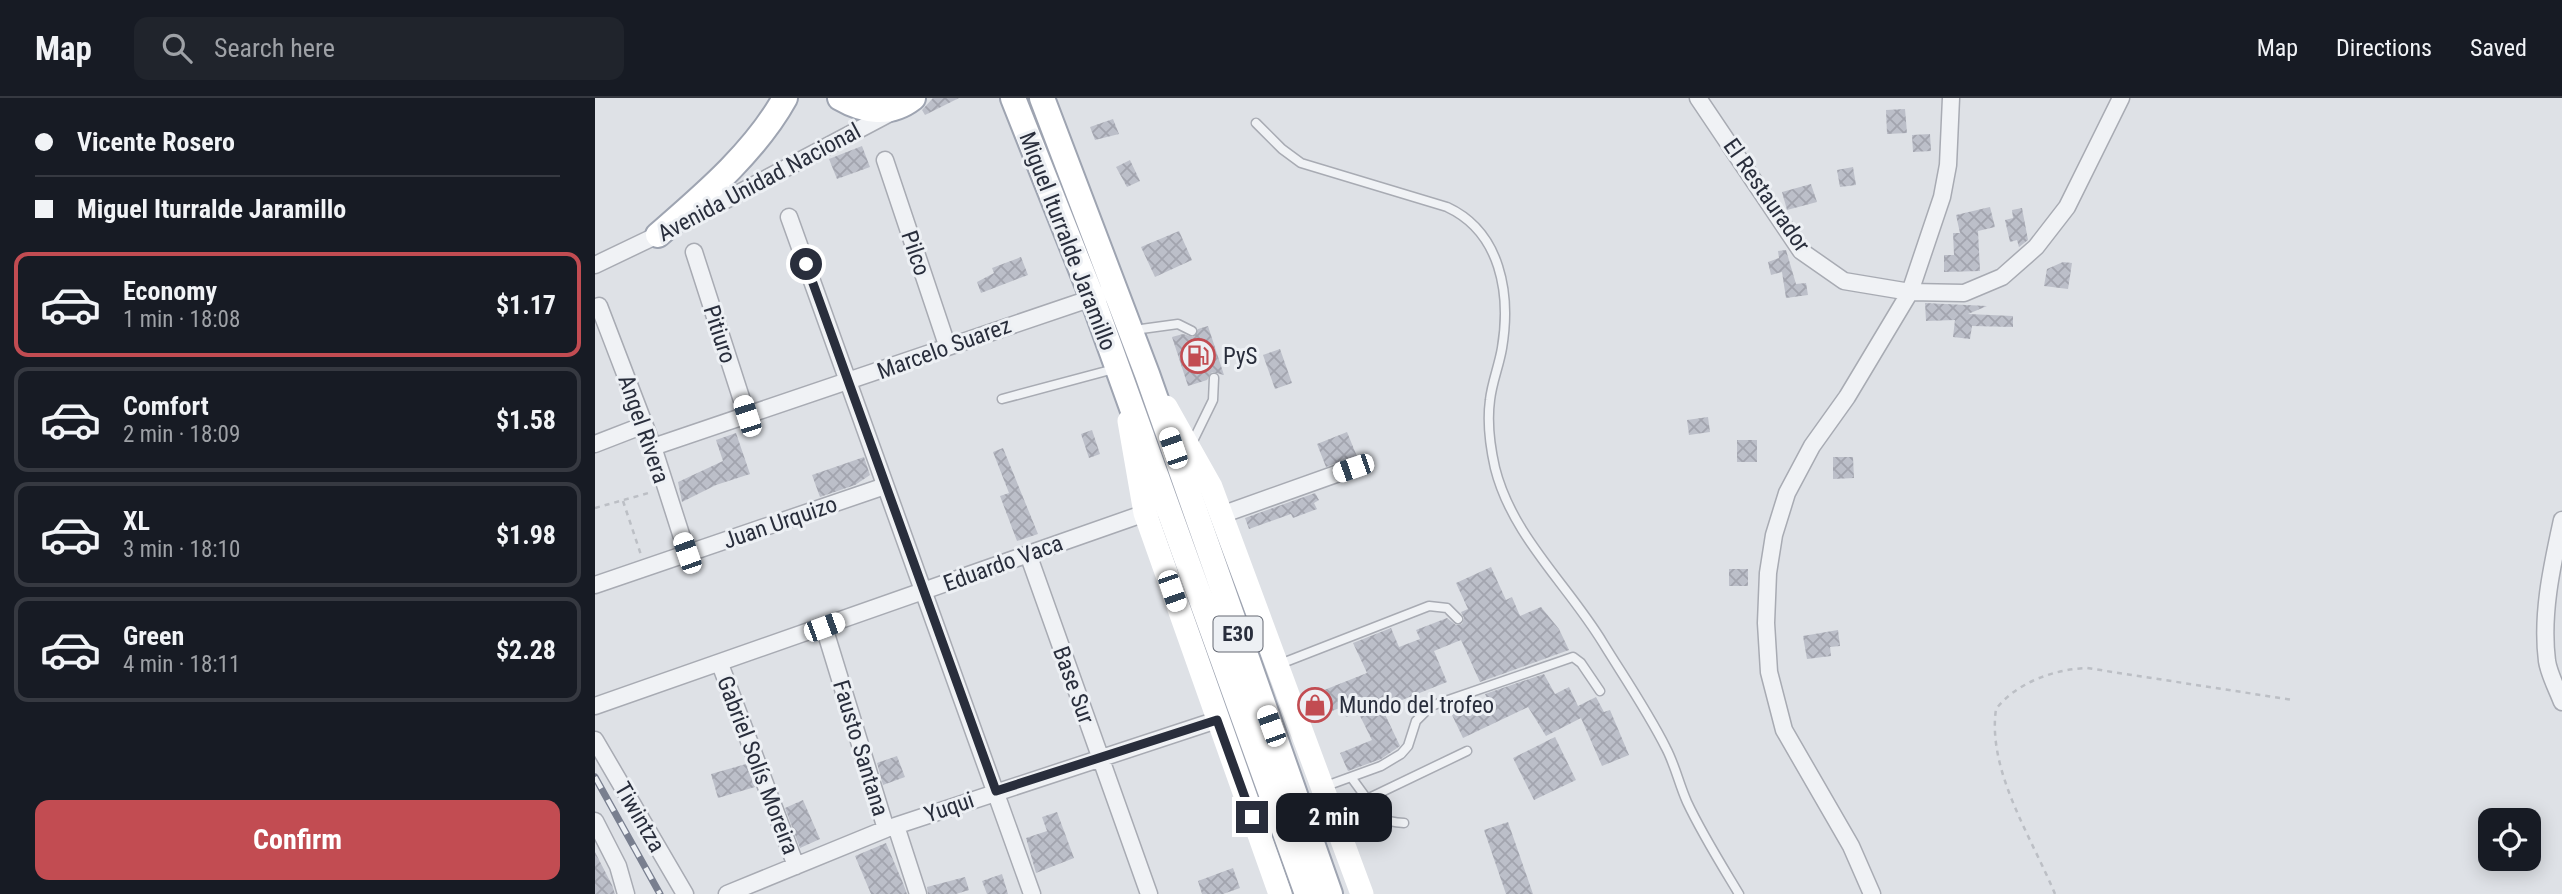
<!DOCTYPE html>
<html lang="en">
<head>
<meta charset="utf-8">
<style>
  :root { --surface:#171b24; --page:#20242c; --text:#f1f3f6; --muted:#9ea1a6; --line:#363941; --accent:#c24c52 }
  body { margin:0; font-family:"Roboto Condensed",sans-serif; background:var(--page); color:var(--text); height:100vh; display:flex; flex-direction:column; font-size:26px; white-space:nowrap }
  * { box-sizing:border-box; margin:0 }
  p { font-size:23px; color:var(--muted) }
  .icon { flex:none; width:38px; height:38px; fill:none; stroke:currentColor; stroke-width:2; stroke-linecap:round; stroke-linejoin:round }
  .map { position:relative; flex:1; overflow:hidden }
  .sheet { display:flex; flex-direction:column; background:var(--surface); width:595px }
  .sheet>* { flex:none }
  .top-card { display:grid; align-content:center; height:154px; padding:0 35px; background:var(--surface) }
  .fabs { position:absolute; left:1883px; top:710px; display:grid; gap:14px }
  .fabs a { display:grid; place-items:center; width:63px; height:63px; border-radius:14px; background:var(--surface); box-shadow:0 4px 18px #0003; font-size:35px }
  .end { position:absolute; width:32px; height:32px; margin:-16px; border:9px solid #292e3c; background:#fff; box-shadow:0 0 0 4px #fff }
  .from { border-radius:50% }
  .bubble { position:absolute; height:49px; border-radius:14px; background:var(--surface); box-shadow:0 4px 18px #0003; font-size:23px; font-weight:700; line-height:49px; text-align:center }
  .car { position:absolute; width:21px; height:42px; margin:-21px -10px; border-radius:9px; box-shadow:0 0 5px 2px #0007; background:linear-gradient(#fff 24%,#345 0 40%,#fff 0 76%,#345 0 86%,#fff 0) }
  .top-card b { display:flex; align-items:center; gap:24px; height:66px; font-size:26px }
  .top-card b+b { border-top:2px solid var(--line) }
  .top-card i { width:18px; height:18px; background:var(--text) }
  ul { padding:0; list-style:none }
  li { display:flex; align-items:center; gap:21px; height:105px; margin:0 14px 10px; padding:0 21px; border:4px solid var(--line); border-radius:14px }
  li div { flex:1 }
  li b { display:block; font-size:26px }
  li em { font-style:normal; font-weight:700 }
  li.selected { border-color:var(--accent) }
  li>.icon { width:63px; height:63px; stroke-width:1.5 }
  .button { display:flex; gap:14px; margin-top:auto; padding:14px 35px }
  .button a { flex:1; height:80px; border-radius:14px; background:var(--accent); color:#fff; font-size:28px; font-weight:700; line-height:80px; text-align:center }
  header { display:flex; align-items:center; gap:42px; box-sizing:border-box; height:98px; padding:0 35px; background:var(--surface); border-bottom:2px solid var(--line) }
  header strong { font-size:33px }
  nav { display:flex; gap:38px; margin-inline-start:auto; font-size:24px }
  .search { width:490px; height:63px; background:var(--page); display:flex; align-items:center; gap:18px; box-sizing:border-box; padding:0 24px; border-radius:14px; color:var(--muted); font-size:26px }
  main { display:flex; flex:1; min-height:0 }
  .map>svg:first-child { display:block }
  .building { fill:url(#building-cross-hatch) }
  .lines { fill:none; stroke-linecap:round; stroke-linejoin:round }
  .service-casing { stroke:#a8abb3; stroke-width:11 }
  .minor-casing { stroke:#a8abb3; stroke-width:19 }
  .primary-casing { stroke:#9ea4b1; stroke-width:28 }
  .path { stroke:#bcbfc5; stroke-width:2.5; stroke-dasharray:5 5; stroke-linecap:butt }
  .service { stroke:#f0f2f5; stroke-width:8 }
  .minor { stroke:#f0f2f5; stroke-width:16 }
  .secondary { stroke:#fff; stroke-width:23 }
  .primary { stroke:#fff; stroke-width:24 }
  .rail-casing { stroke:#797f8f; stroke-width:7 }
  .rail { stroke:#edf0f4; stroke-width:4.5; stroke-dasharray:13; stroke-linecap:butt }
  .route { stroke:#292e3c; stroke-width:9 }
  .labels { text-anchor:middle; stroke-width:6; stroke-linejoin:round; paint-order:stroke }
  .shield { fill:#edf0f4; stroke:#646873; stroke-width:2 }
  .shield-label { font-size:21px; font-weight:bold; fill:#292e3c }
  .street-label { font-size:23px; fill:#292e3c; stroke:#edf0f4 }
  .poi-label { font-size:23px; fill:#292e3c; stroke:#edf0f4; text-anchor:start }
</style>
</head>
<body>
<header>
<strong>Map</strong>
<div class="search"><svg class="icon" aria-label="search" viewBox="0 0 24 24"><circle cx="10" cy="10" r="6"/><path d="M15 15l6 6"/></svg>Search here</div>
<nav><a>Map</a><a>Directions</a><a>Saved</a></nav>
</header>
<main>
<section class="sheet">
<div class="top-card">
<b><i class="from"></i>Vicente Rosero</b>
<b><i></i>Miguel Iturralde Jaramillo</b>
</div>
<ul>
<li class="selected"><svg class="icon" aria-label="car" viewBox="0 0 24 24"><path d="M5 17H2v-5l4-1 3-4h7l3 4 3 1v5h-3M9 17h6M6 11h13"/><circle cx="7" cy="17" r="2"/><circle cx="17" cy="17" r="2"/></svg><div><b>Economy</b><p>1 min · 18:08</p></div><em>$1.17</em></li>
<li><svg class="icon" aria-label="car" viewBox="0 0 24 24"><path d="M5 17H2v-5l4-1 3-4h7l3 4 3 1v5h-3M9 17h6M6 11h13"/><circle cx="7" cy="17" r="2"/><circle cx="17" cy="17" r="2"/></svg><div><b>Comfort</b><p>2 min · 18:09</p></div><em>$1.58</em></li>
<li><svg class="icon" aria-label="car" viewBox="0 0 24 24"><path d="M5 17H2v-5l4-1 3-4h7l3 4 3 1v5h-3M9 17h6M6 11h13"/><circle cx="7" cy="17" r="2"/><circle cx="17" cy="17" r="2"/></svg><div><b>XL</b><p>3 min · 18:10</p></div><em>$1.98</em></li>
<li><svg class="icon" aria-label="car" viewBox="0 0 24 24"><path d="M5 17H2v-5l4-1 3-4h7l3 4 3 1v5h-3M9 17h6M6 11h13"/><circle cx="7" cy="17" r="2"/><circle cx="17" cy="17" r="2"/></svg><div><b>Green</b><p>4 min · 18:11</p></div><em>$2.28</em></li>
</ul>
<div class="button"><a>Confirm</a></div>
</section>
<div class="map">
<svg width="1967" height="796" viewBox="0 0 1967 796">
  <defs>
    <pattern id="building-cross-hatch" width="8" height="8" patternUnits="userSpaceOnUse" patternTransform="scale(1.75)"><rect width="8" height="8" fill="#bcbfc9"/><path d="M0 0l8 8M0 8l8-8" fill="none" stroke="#a2a4ae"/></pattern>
  </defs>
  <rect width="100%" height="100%" fill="#dee1e6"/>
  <!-- building -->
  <path class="building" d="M 338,0 L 364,0 L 330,17 L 327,12 Z
    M 1310,11 L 1312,35 L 1292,36 L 1291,12 Z
    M 518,21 L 524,36 L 500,42 L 495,29 Z
    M 1335,36 L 1336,53 L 1318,54 L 1317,37 Z
    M 267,48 L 275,69 L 242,81 L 234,61 Z
    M 535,62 L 545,83 L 532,89 L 521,69 Z
    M 1258,69 L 1261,87 L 1245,89 L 1242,72 Z
    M 1216,86 L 1222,104 L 1192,112 L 1187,94 Z
    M 1395,109 L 1400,129 L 1383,133 L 1385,173 L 1349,174 L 1349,157 L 1359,157 L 1358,135 L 1365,135 L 1361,117 Z
    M 1427,110 L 1433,142 L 1424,149 L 1422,142 L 1415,144 L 1410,122 L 1418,120 L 1417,112 Z
    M 584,133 L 597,162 L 560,179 L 546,149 Z
    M 1191,152 L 1201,186 L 1211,185 L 1213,197 L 1191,200 L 1187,174 L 1176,177 L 1173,164 L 1184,160 L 1183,153 Z
    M 426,159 L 433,177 L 386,195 L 382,184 L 399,175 L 397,170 Z
    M 1468,164 L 1477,165 L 1473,191 L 1449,188 L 1452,171 Z
    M 1330,205 L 1392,208 L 1373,216 L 1418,218 L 1418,229 L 1377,228 L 1375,241 L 1358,239 L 1360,222 L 1331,223 Z
    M 613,228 L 629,277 L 617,274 L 612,282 L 593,288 L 577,239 L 588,236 L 598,239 L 603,231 Z
    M 685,251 L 697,285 L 680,291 L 668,257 Z
    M 1113,319 L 1115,334 L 1094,337 L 1092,322 Z
    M 497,332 L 505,356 L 494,360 L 486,336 Z
    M 752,334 L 763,361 L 754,360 L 731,369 L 722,346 Z
    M 141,335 L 155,376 L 121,387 L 87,404 L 83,384 L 128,363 L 121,342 Z
    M 1142,342 L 1162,342 L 1162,364 L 1142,364 Z
    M 408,350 L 443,436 L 422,443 L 405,398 L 414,395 L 398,354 Z
    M 269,359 L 275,377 L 260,387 L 225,399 L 217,377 Z
    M 1238,359 L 1258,359 L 1259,380 L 1238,381 Z
    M 720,395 L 724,402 L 719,405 L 722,411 L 698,420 L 696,416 L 654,431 L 650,420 Z
    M 896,469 L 911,502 L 917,499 L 925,518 L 946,509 L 964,531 L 974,552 L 885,584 L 866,542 L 839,553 L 852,584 L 787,610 L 805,648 L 786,661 L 753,673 L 745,655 L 777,642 L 763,614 L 751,619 L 747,609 L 717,621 L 709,600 L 772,575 L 758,545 L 796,530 L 804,549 L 825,541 L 821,532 L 852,520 L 861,527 L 867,526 L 869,520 L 866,514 L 873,511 L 861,485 Z
    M 1134,471 L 1153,471 L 1153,488 L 1134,488 Z
    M 1243,532 L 1245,548 L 1235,549 L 1236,558 L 1212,561 L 1208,538 Z
    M 949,576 L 960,596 L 974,589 L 983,608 L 1001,599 L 1009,614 L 1015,612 L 1034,657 L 1007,668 L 986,620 L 951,638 L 933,609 L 868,640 L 857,617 L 892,600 L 890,596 Z
    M 960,639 L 981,682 L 939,702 L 918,660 Z
    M 302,658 L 310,679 L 288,687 L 282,665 Z
    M 151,666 L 160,689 L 123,700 L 116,676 Z
    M 208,702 L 225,741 L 205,750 L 190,710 Z
    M 462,714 L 479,760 L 441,775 L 431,740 L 452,733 L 447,719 Z
    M 913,724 L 938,796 L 911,796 L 889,732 Z
    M 291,745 L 308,785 L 312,796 L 276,796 L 260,758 Z
    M 0,754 L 17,787 L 20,796 L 0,796 Z
    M 638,770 L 645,790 L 628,796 L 607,796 L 603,783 Z
    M 407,776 L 413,796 L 392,796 L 387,783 Z
    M 370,779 L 374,792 L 361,796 L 333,796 L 332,789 Z"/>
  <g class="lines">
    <!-- service casing -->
    <g class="service-casing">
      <path id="service" d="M 661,25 L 687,51 L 706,65 L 852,109 C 906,134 916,196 907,250 C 904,268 897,284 895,302 C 892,324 895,348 900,370 C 917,438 973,487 1008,545 C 1029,579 1053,614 1071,650 C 1080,667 1084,686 1092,704 C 1107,736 1126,766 1144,796
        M 539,232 L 583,226 L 597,233
        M 407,301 L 519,271
        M 596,347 L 618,302 L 619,280
        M 685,566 L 834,508 L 852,510 L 863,521
        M 756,679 L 772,701 L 872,653
        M 731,688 L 786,668 L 806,656 L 813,648 L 821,623 L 836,608 L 978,559 L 986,565 L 1005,593
        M 772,701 C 780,719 789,724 809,725"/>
    </g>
    <!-- minor casing -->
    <g class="minor-casing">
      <path id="minor" d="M 1103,0 L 1206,153 L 1249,183 L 1315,194 L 1369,195 L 1407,179 L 1441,149 L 1472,109 L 1526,0
        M 290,62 L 352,247
        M 194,119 L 437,796
        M 91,123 L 297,14
        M 99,154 L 152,318
        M 0,167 L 71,133
        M 4,208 L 58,349 L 92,455
        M 0,346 L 49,327
        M 58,349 L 506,197
        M 626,417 L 758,370
        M 1967,422 C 1957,468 1946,516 1952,563 C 1954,576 1962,591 1967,604
        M 433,456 L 554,796
        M 0,487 L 290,388
        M 229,529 L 291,731
        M 125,566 L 201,768
        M 0,608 L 559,412
        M 0,642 L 90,796
        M 0,723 L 23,768 L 31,796
        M 301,728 L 323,796
        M 132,796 L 291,731 L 622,622
        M 1277,796 L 1256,748 L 1189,632 L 1174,574 L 1171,525 L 1173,475 L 1179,437 L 1192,395 L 1217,348 L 1252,299 L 1315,194 L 1347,99 L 1353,67 L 1356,0"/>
    </g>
    <!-- primary casing -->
    <g class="primary-casing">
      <path id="primary" d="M 245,0 C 269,14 295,18 318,0
        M 418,0 L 497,199 L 712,796
        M 447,0 L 552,276 L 735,796
        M 63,137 C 109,97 160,54 190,0"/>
    </g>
    <!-- path -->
    <path class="path" d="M 28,403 L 46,457
      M 0,410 L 57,394
      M 1460,796 C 1437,740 1392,673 1401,611 C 1421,585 1459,571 1492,570 L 1698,602"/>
    <!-- service -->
    <use href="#service" class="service"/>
    <!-- minor -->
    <use href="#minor" class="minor"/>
    <!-- secondary -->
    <path class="secondary" d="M 571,309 L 616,389 L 767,796
      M 534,323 L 550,415 L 685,796"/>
    <!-- primary -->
    <use href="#primary" class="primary"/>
    <!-- rail casing -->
    <g class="rail-casing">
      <path id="rail" d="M 0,679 L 65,796"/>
    </g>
    <!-- rail -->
    <use href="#rail" class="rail"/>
  </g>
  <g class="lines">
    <!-- route -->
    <path class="route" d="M 211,166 L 401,693 L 622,622 L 657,719"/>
  </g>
  <!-- icons -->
  <defs>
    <g id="fuel-ring" transform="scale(1.75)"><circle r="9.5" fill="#edf0f4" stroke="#c24c52" stroke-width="1.5"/><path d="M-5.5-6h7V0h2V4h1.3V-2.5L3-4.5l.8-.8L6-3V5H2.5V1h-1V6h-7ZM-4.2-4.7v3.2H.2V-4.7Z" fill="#c24c52"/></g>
    <g id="shop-ring" transform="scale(1.75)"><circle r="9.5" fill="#edf0f4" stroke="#c24c52" stroke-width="1.5"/><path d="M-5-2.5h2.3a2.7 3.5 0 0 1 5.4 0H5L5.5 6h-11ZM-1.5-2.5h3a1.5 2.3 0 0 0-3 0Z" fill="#c24c52"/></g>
  </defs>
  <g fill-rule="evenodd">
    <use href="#fuel-ring" x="603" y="258"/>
    <use href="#shop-ring" x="720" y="607"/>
  </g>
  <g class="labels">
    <!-- shield labels -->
    <rect class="shield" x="618.5" y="518.5" width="49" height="35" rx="5"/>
    <g class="shield-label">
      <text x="643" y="543">E30</text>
    </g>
    <!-- street labels -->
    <g class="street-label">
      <text transform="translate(164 84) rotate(-28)" y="8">Avenida Unidad Nacional</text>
      <text transform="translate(1172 97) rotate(55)" y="8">El Restaurador</text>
      <text transform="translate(473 143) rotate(69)" y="8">Miguel Iturralde Jaramillo</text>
      <text transform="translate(321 155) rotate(71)" y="8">Pilco</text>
      <text transform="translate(125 236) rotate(72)" y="8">Pitiuro</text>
      <text transform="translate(349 250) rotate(-20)" y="8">Marcelo Suarez</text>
      <text transform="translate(49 331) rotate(71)" y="8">Angel Rivera</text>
      <text transform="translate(185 424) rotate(-19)" y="8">Juan Urquizo</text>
      <text transform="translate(408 465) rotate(-20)" y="8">Eduardo Vaca</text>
      <text transform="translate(479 587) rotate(70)" y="8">Base Sur</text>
      <text transform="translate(266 650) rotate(73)" y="8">Fausto Santana</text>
      <text transform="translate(163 667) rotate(69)" y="8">Gabriel Solís Moreira</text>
      <text transform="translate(354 709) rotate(-19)" y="8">Yuqui</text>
      <text transform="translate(45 719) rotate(60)" y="8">Tiwintza</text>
    </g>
    <!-- poi labels -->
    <g class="poi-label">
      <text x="628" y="266">PyS</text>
      <text x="744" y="615">Mundo del trofeo</text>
    </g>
  </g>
</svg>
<div class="fabs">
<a><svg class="icon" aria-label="locate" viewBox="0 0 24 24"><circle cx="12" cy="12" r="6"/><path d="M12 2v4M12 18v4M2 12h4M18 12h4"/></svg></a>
</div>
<i class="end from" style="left:211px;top:166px"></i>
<i class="end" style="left:657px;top:719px"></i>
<div class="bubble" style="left:681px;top:695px;width:116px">2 min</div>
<i class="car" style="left:152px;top:318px;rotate:342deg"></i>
<i class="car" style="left:578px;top:350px;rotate:341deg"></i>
<i class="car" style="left:758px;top:370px;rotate:251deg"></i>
<i class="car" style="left:92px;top:455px;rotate:341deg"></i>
<i class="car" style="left:577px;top:493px;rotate:161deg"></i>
<i class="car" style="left:229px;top:529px;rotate:70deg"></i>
<i class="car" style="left:676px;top:628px;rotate:340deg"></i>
</div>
</main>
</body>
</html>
